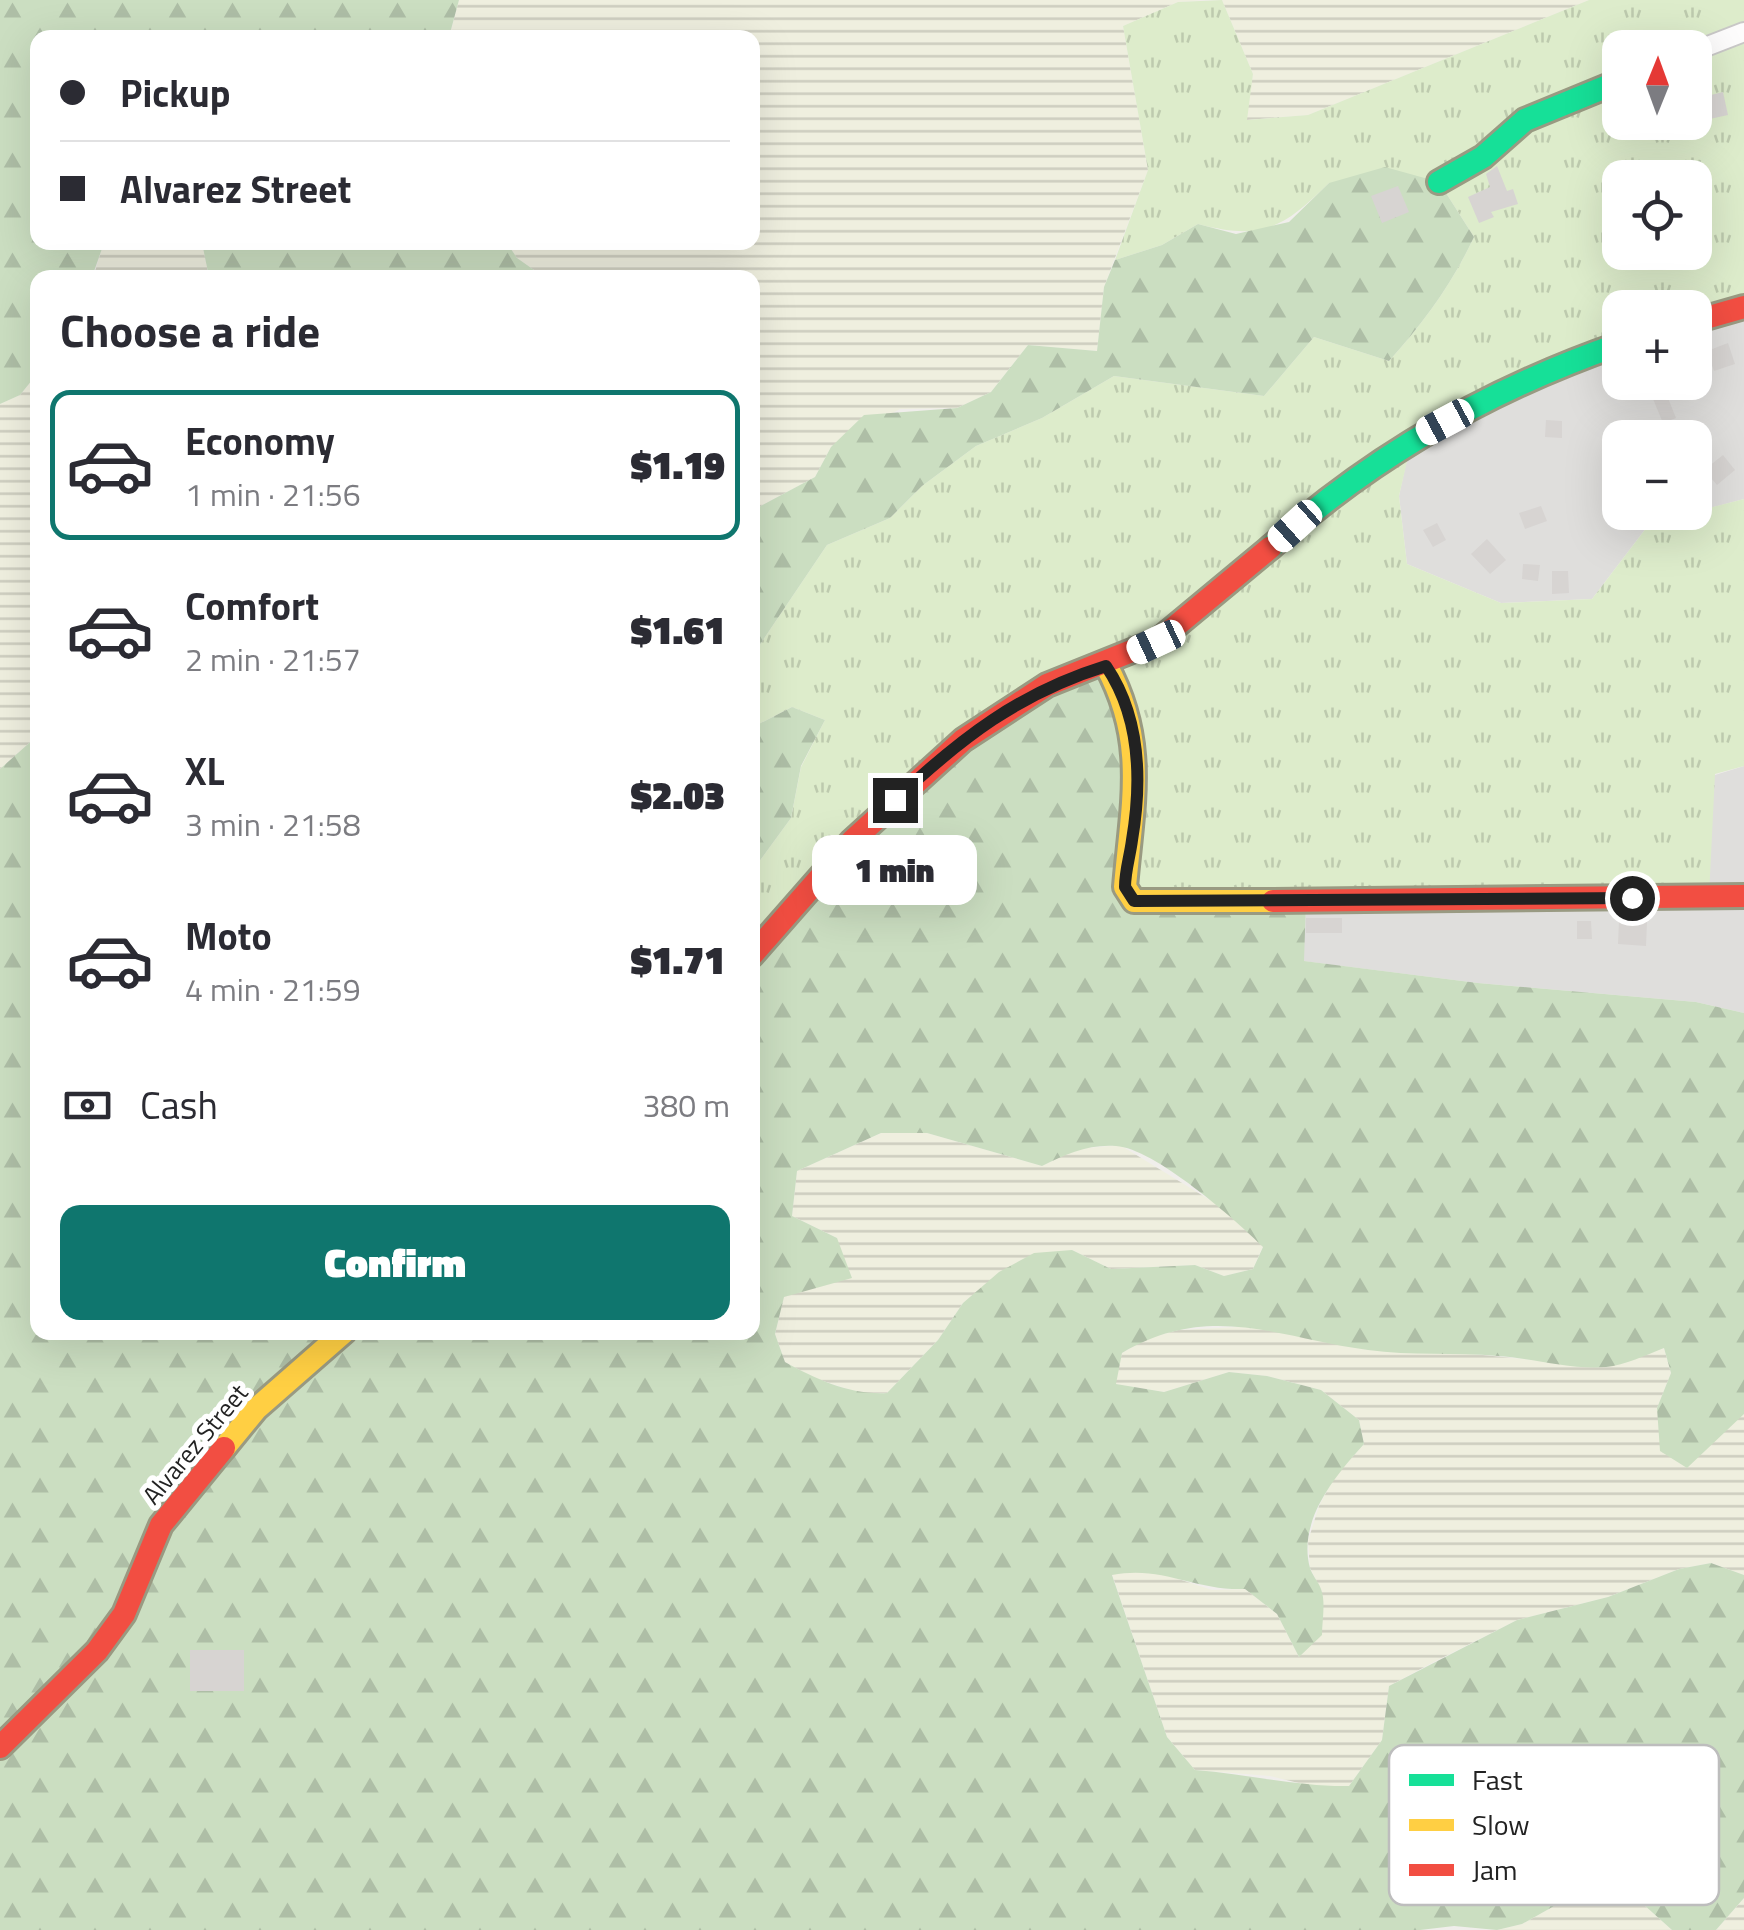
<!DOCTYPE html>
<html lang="en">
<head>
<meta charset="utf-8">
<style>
  :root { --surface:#fff; --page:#f2f2f3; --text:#2b2b33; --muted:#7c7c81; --line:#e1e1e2; --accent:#0f766e }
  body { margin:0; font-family:"Titillium Web",sans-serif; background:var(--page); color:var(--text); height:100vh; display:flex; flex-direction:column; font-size:38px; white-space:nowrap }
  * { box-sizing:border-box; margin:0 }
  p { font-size:32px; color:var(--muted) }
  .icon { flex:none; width:55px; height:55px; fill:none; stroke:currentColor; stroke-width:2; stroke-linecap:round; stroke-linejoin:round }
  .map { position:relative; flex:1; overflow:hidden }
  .drawer { position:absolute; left:30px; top:270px; width:730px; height:1070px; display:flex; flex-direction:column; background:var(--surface); border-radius:20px; box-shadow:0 10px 40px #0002 }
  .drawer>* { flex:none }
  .hud { position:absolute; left:30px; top:30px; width:730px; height:220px; border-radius:20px; box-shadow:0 10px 40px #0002; display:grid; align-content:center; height:220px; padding:0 30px; background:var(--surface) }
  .needle { width:65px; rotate:1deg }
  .buttons { position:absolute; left:1602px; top:30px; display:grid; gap:20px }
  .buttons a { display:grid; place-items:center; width:110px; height:110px; border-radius:20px; background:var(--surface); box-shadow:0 10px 40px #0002; font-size:50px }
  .end { position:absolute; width:45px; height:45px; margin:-22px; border:12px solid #222; background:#fff; box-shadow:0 0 0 5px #fff }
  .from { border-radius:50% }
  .bubble { position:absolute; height:70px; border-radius:20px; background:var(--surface); box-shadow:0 10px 40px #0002; font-size:32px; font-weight:800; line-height:70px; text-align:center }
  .car { position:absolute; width:30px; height:60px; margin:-30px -15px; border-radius:12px; box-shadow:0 0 8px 2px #0007; background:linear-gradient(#fff 24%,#345 0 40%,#fff 0 76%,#345 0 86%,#fff 0) }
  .hud b { display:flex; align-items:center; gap:35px; height:95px; font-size:38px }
  .hud b+b { border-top:2px solid var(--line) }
  .hud i { width:25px; height:25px; background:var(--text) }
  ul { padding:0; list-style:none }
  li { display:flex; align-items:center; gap:30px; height:150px; margin:0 20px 15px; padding:0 10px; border:5px solid transparent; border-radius:20px }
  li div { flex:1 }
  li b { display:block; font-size:38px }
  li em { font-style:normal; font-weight:800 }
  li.current { border-color:var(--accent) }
  li>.icon { width:90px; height:90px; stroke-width:1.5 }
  h2 { padding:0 30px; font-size:45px; line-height:120px }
  .pay { display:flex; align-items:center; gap:25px; height:110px; padding:0 30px; font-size:38px }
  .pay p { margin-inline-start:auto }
  .action { display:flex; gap:20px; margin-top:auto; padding:20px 30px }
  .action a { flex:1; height:115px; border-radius:20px; background:var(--accent); color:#fff; font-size:40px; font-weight:800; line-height:115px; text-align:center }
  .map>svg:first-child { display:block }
  .residential { fill:#dfdedc }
  .farmland { fill:url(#farmland-rules) }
  .grass { fill:url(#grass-tufts); fill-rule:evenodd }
  .forest { fill:url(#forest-firs); fill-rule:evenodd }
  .building { fill:#d7d4d2 }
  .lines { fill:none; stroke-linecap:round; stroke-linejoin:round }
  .street-casing { stroke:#c9c8c7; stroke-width:22 }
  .fast-casing { stroke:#999a82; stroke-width:28 }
  .slow-casing { stroke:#999a82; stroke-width:28 }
  .jam-casing { stroke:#999a82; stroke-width:28 }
  .street { stroke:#fdfcfc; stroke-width:18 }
  .fast { stroke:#16e098; stroke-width:22 }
  .slow { stroke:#ffcf43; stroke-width:22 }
  .jam { stroke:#f24e42; stroke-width:22 }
  .route { stroke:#222; stroke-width:12 }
  .labels { text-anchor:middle; stroke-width:10; stroke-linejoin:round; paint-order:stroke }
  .street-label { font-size:25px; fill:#222; stroke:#fff }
  .key { fill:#fff; stroke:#bdbdbd; stroke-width:2.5 }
  .key-label { font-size:28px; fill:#222 }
</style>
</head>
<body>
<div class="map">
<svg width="1744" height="1930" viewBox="0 0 1744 1930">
  <defs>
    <pattern id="farmland-rules" width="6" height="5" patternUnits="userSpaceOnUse" patternTransform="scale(2.5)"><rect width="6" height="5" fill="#efefdf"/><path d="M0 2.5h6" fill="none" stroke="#cdcdbf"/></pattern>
    <pattern id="grass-tufts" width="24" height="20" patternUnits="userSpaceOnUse" patternTransform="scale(2.5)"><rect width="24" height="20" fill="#ddeccb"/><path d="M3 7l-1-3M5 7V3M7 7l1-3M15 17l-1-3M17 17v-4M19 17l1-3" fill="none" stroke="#bdcaae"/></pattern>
    <pattern id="forest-firs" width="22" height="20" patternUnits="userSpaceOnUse" patternTransform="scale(2.5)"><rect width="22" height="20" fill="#cbdec1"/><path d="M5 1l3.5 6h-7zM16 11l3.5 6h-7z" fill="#aebea6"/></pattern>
  </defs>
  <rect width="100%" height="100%" fill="#f0eeeb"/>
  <!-- residential -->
  <path class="residential" d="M 1744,309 L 1744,499 L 1695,512 L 1695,438 L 1620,438 L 1620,512 L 1692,513 L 1650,523 L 1592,599 L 1501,603 L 1407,564 L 1399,496 L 1411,440 L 1620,345 L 1620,382 L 1695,382 L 1695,323 Z
    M 1744,766 L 1744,1013 L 1696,1002 L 1478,983 L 1303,961 L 1306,902 Z"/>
  <!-- farmland -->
  <path class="farmland" d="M 459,0 L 1205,0 L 1178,2 L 1123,26 L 1148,170 L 1104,287 L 1097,351 L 1028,345 L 991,392 L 957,408 L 900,409 L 831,447 L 815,477 L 753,510 L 752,278 L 544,277 L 517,258 L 507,243 L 752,242 L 752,38 L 449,38 Z
    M 1222,0 L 1589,0 L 1308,115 L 1246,120 L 1253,74 Z
    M 104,242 L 202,243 L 209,277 L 93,278 Z
    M 37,374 L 37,736 L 0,769 L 0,404 L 20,395 Z
    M 881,1133 L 927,1133 L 1042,1166 L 1076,1149 L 1120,1145 L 1223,1208 L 1263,1246 L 1253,1269 L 1224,1276 L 1195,1265 L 1111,1269 L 1072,1250 L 963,1303 L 938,1340 L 887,1393 L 863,1394 L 814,1378 L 785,1362 L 775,1334 L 784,1296 L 837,1238 L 792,1216 L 797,1171 Z
    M 1260,1326 L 1369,1350 L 1452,1352 L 1606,1367 L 1664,1348 L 1671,1373 L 1657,1408 L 1732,1422 L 1744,1414 L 1744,1575 L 1711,1563 L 1679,1569 L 1608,1597 L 1517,1620 L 1428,1665 L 1389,1686 L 1382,1740 L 1349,1786 L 1311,1786 L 1270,1776 L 1195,1770 L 1167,1737 L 1112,1574 L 1151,1570 L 1212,1590 L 1245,1589 L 1277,1614 L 1299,1657 L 1322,1592 L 1310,1568 L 1308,1541 L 1319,1506 L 1335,1476 L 1364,1444 L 1359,1420 L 1321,1390 L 1267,1376 L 1229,1372 L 1164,1392 L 1115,1384 L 1122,1353 L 1146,1339 L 1178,1330 Z
    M 1624,1887 L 1672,1930 L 1497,1930 L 1522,1924 L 1579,1892 Z
    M 1744,1898 L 1744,1930 L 1716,1930 L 1738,1905 Z"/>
  <!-- grass -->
  <path class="grass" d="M 1222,0 L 1253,74 L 1247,120 L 1308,115 L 1589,0 L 1744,0 L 1744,307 L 1695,321 L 1695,308 L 1620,308 L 1620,344 L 1412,440 L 1399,496 L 1407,564 L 1501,603 L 1592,599 L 1650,523 L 1744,499 L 1744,766 L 1715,774 L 1709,896 L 1437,902 L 753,955 L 753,870 L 791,818 L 801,767 L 825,720 L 792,707 L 753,727 L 753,655 L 827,545 L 890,518 L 922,486 L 976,446 L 1042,418 L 1114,376 L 1264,396 L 1314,337 L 1389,361 C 1424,322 1452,284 1474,237 L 1439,182 L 1329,183 C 1283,228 1263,241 1198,224 L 1162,245 L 1115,260 L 1148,170 L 1123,26 L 1178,2 ZM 1620,48 L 1695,48 L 1695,122 L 1620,122 ZM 1620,178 L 1695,178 L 1695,252 L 1620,252 Z"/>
  <!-- forest -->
  <path class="forest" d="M 0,0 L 459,0 L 449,37 L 38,38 L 38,242 L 104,243 L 92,277 L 38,278 L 37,374 L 20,395 L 0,404 Z
    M 1385,167 L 1439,182 L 1474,237 C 1452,284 1424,322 1389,361 L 1314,337 L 1264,396 L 1114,376 L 1042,418 L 976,446 L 922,486 L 890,518 L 827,545 L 753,655 L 753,510 L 815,477 L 831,447 L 864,415 L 957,408 L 991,392 L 1028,345 L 1097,351 L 1104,287 L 1115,260 L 1162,245 L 1198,224 L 1236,234 L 1289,222 L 1329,183 Z
    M 202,243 L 507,243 L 517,258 L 544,277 L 209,277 Z
    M 1106,665 L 1122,689 L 1128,895 L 1306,902 L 1304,961 L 1478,983 L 1696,1002 L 1744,1013 L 1744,1414 L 1687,1468 L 1660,1451 L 1657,1408 L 1671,1373 L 1664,1348 C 1646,1355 1625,1365 1606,1367 C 1571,1370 1533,1358 1498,1356 C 1455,1352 1411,1356 1368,1350 C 1279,1338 1210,1301 1122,1353 L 1116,1384 L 1164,1392 L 1229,1372 L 1267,1376 L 1321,1390 L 1359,1420 L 1364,1444 C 1336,1475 1297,1521 1310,1568 C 1312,1575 1318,1581 1321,1589 C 1326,1602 1322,1621 1322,1635 L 1299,1657 L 1277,1614 L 1245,1589 C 1194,1591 1163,1565 1112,1575 L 1167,1737 L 1195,1770 C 1246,1774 1299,1787 1349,1786 L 1382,1740 L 1389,1686 L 1517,1620 L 1608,1597 L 1679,1569 L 1711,1563 L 1744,1575 L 1744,1898 L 1716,1930 L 1672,1930 L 1624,1887 L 1579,1892 L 1522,1924 L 1497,1930 L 1454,1926 L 1420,1930 L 0,1930 L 0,769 L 37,736 L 38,1332 L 752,1332 L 753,952 L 952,747 ZM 881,1133 L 927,1133 L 1042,1166 C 1066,1154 1089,1144 1116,1146 C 1154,1148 1236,1220 1263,1247 L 1253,1269 L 1224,1276 L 1195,1265 L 1111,1269 L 1072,1250 L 1034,1253 L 999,1272 L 963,1303 L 938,1340 L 887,1393 C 850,1395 818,1380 785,1362 L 775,1334 L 784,1297 L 852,1278 L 837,1238 L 792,1216 L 797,1171 Z
    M 792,707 L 825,720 L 801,766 L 791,818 L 753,870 L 753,727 Z"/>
  <!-- building -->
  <path class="building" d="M 1723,92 L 1728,115 L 1705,120 L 1704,112 L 1695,113 L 1695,99 Z
    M 1497,166 L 1507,191 L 1513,189 L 1518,204 L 1491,212 L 1494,217 L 1479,223 L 1468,197 L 1490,187 L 1486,174 Z
    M 1398,186 L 1409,212 L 1382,223 L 1371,196 Z
    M 1728,343 L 1735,364 L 1714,371 L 1707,351 Z
    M 1666,393 L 1676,418 L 1663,423 L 1653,399 Z
    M 1546,420 L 1562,421 L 1562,438 L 1545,437 Z
    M 1723,455 L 1735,470 L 1717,485 L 1704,470 Z
    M 1541,506 L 1547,521 L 1525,529 L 1519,513 Z
    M 1437,523 L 1446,540 L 1433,547 L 1423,530 Z
    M 1487,539 L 1506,560 L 1490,574 L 1471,554 Z
    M 1523,564 L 1540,565 L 1538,581 L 1522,579 Z
    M 1552,571 L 1568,571 L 1569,593 L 1552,594 Z
    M 1306,918 L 1342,918 L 1342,933 L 1306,933 Z
    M 1577,921 L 1591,921 L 1592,939 L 1577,939 Z
    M 1619,921 L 1647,922 L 1646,946 L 1618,944 Z
    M 190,1650 L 244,1650 L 244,1691 L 190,1691 Z"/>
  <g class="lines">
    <!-- street casing -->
    <g class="street-casing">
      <path id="street" d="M 1695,51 L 1744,32"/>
    </g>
    <!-- fast casing -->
    <g class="fast-casing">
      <path id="fast" d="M 1439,182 L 1483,157 L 1525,120 L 1620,81
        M 1271,547 C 1373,456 1490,389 1620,344"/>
    </g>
    <!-- slow casing -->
    <g class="slow-casing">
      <path id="slow" d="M 1106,665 C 1148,742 1132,804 1125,887 L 1134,901 L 1273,901
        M 224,1448 L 256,1409 L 344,1332"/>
    </g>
    <!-- jam casing -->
    <g class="jam-casing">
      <path id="jam" d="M 1695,321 L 1744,307
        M 1273,901 L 1744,896
        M 752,955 L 852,841 L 963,740 L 1047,685 L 1159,640 L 1271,547
        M 0,1747 L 97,1651 L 124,1614 L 161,1525 L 224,1448"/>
    </g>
    <!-- street -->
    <use href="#street" class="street"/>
    <!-- fast -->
    <use href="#fast" class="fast"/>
    <!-- slow -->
    <use href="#slow" class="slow"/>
    <!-- jam -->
    <use href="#jam" class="jam"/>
  </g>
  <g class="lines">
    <!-- route -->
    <path class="route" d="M 895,800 C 961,738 1019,693 1106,666 C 1140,716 1142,781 1132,840 C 1130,856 1125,871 1125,887 L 1134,901 L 1632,898"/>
  </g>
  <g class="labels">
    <!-- street labels -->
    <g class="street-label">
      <text transform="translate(195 1444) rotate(-50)" y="9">Alvarez Street</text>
    </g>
  </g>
  <!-- legend -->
  <rect x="1389" y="1745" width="330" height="160" rx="15" class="key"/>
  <rect x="1409" y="1774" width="45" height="12" fill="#16e098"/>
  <rect x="1409" y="1819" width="45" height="12" fill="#ffcf43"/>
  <rect x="1409" y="1864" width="45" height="12" fill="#f24e42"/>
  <g class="key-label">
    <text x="1472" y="1790">Fast</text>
    <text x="1472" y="1835">Slow</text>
    <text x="1472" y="1880">Jam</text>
  </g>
</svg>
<div class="buttons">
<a><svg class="needle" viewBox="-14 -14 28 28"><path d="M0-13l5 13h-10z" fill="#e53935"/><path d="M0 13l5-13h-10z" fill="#7c7c81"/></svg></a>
<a><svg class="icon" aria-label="locate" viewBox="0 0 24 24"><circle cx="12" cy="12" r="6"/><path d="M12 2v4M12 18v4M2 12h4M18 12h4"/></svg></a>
<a>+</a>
<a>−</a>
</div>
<i class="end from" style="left:1632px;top:898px"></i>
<i class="end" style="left:895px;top:800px"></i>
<div class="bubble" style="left:812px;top:835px;width:165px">1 min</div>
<i class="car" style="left:1445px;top:422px;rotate:242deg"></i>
<i class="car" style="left:1295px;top:526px;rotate:228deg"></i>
<i class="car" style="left:1156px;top:642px;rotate:245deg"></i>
<div class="hud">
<b><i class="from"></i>Pickup</b>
<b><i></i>Alvarez Street</b>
</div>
<section class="drawer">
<h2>Choose a ride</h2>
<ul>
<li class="current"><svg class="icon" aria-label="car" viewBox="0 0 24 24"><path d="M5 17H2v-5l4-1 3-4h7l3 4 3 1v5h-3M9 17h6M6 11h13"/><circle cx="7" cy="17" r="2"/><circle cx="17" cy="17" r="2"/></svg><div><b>Economy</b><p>1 min · 21:56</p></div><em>$1.19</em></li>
<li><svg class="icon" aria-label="car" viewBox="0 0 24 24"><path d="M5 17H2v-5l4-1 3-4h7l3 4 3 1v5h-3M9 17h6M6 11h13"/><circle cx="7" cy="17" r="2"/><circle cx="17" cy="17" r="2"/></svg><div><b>Comfort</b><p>2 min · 21:57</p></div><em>$1.61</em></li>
<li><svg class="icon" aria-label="car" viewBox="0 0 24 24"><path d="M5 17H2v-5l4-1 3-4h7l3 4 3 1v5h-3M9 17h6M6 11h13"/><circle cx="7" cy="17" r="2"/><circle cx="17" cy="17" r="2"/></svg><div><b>XL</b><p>3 min · 21:58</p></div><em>$2.03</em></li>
<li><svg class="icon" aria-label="car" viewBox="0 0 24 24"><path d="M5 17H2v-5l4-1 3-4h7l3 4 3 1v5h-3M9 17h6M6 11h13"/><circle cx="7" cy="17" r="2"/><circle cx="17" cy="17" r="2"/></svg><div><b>Moto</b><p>4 min · 21:59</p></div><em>$1.71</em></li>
</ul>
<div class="pay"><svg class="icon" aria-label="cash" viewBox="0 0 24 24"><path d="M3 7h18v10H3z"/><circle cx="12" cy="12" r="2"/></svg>Cash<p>380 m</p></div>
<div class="action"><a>Confirm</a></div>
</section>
</div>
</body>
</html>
